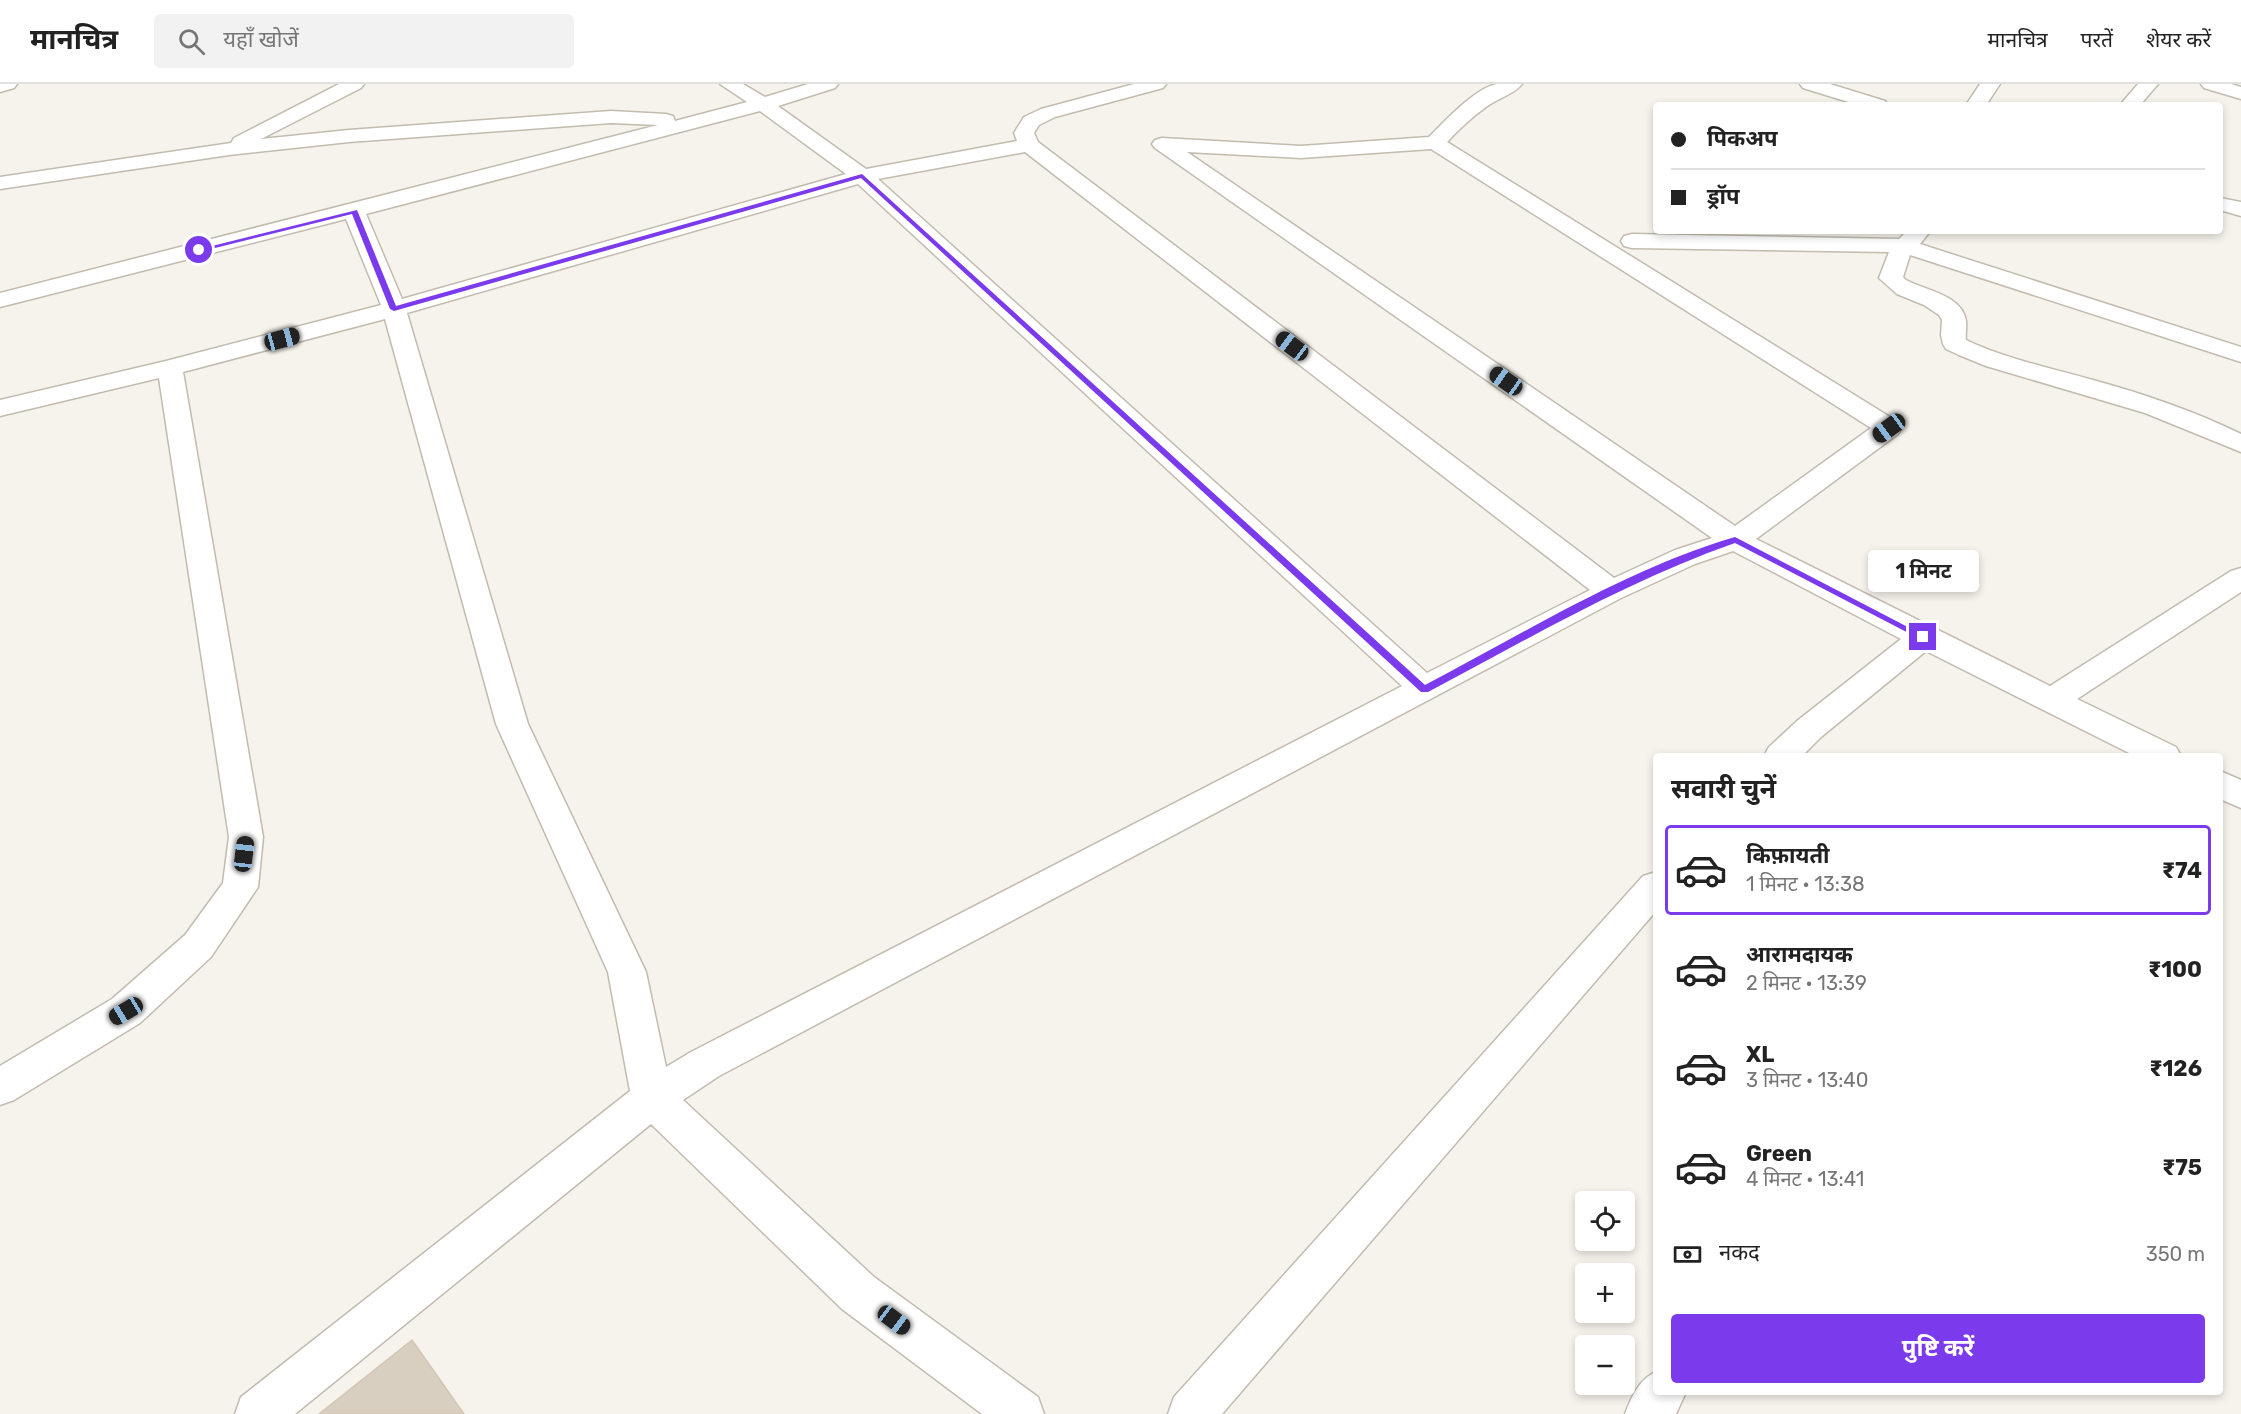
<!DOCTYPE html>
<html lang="hi">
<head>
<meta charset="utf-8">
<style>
  :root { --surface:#fff; --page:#f2f2f2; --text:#222; --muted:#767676; --line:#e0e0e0; --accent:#7c3aed }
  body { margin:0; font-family:Rubik,"Noto Sans Devanagari",sans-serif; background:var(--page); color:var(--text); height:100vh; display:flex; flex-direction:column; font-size:22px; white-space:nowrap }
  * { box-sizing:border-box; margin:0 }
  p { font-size:20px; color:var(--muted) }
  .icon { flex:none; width:33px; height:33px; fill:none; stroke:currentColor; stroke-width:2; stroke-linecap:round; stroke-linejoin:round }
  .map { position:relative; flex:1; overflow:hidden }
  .panel { position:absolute; left:1653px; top:669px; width:570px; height:642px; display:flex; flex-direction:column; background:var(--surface); border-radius:6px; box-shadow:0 3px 9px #0003 }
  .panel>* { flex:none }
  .hud { position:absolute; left:1653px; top:18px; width:570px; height:132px; border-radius:6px; box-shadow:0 3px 9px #0003; display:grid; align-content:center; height:132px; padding:0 18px; background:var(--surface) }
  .buttons { position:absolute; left:1575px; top:1107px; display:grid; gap:12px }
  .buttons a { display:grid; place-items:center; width:60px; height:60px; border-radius:6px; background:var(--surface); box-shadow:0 3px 9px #0003; font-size:30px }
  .end { position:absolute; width:27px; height:27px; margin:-14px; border:8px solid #7c3aed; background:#fff; box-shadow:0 0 0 3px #fff }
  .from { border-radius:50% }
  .bubble { position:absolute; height:42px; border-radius:6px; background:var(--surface); box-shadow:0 3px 9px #0003; font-size:20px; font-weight:700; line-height:42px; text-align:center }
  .car { position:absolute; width:18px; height:36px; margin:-18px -9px; border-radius:8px; box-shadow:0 0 4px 2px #0007; background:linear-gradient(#222 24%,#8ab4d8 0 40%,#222 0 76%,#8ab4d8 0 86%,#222 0) }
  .hud b { display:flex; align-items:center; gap:21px; height:57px; font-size:22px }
  .hud b+b { border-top:2px solid var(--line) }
  .hud i { width:15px; height:15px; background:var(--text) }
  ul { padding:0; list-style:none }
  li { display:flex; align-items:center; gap:18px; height:90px; margin:0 12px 9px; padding:0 6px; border:3px solid transparent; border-radius:6px }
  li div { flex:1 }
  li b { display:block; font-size:22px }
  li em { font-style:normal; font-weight:700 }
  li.active { border-color:var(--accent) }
  li>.icon { width:54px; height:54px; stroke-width:1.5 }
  h2 { padding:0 18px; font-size:27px; line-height:72px }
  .pay { display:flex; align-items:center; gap:15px; height:66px; padding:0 18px; font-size:22px }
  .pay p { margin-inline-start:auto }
  .primary-button { display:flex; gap:12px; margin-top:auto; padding:12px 18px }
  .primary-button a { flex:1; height:69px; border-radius:6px; background:var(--accent); color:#fff; font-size:24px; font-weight:700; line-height:69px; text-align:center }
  header { display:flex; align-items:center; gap:36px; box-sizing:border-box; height:84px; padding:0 30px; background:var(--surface); border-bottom:2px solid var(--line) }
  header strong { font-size:28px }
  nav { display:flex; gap:33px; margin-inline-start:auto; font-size:21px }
  .search { width:420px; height:54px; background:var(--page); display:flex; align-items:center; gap:15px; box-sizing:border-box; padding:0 21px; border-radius:6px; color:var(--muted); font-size:22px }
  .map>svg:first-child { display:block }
  .building { fill:#d8cfc1; stroke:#d3c7b4; stroke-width:1.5 }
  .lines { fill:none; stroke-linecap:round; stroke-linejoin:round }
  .minor-casing { stroke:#c2bbae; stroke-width:3 }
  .minor { fill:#fff; fill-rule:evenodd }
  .route { fill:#7c3aed }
</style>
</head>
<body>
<header>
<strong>मानचित्र</strong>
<div class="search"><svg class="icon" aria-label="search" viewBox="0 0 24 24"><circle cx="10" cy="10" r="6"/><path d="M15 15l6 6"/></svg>यहाँ खोजें</div>
<nav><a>मानचित्र</a><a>परतें</a><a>शेयर करें</a></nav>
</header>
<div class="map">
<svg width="2241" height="1330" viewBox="0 0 2241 1330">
  <rect width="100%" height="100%" fill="#f6f3ec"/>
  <!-- building -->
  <path class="building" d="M 412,1256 L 464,1330 L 319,1330 Z"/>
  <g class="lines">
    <!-- minor casing -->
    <g class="minor-casing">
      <path id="minor" d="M 0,0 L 17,0 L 14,4 L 0,8 Z
        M 339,0 L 364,0 L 361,4 L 261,55 L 349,46 L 611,27 L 666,30 L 673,32 L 675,37 L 747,18 L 720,0 L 743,0 L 765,13 L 808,0 L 838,0 L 835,4 L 778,22 L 866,85 L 1017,57 L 1014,49 L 1024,33 L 1041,25 L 1134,0 L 1166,0 L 1163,4 L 1055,33 L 1039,41 L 1034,49 L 1038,58 L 1614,494 L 1675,466 L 1712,454 L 1155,64 L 1152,60 L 1155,56 L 1162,54 L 1301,62 L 1429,53 C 1444,38 1475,4 1497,0 C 1505,0 1514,0 1522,0 C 1515,10 1496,15 1486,23 C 1472,33 1459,45 1447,58 L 1898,338 L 1902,344 L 1898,350 L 1756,455 L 2050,602 L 2231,487 L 2241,484 L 2241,508 L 2077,615 L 2176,663 L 2181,672 L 2135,672 L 1926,567 L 1821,653 L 1802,672 L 1764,672 L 1769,663 L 1797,637 L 1901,555 L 1733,467 L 1695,480 L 1621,514 L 719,992 L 683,1016 L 874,1193 L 1038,1313 L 1044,1330 L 982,1330 L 842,1225 L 651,1040 L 295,1330 L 235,1330 L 241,1313 L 630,1007 L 608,888 L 496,640 L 385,235 L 183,288 L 263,753 L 258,803 L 211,873 L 140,939 L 14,1016 L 0,1021 L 0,982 L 112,915 L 185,851 L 223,799 L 229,753 L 159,294 L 0,332 L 0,316 L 166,277 L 381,221 L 346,135 L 0,223 L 0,209 L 658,41 L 611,39 L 349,58 L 229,71 L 0,105 L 0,93 L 231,59 L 234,54 ZM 760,27 L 846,90 L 402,215 L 366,130 ZM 1431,65 L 1871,344 L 1735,442 L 1187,68 L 1301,74 ZM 1025,68 L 1590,506 L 1427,589 L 878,95 ZM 858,100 L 1402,602 L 691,968 L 666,983 L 646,888 L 528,640 L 407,229 Z
        M 1800,0 L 1830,0 L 1885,17 L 1888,21 L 1858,21 L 1803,4 Z
        M 1980,0 L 2000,0 L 1986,21 L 1966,21 Z
        M 2138,0 L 2158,0 L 2140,21 L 2120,21 Z
        M 2201,0 L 2231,0 L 2241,3 L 2241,15 L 2204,4 Z
        M 2220,114 L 2241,118 L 2241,132 L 2220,126 Z
        M 1907,147 L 1926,147 L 1928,150 L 1920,160 L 2241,263 L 2241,278 L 1910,171 L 1903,193 L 1906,196 C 1924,206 1963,211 1966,237 C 1967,243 1965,249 1966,256 C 2006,275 2051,284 2093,296 C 2144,310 2194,327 2241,350 L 2241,368 L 2145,329 L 1986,282 L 1959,271 L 1946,265 L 1943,260 L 1941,251 L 1942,236 L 1939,231 L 1924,221 L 1897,210 L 1879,194 L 1889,168 L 1632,164 L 1624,162 L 1621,157 L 1624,152 L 1632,150 L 1899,155 Z
        M 2220,687 L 2241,696 L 2241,724 L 2220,715 Z
        M 1656,788 L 1656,827 L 1222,1330 L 1168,1330 L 1174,1313 L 1643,792 Z
        M 1656,1288 L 1656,1308 L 1686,1308 L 1676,1330 L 1625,1330 C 1631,1314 1639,1295 1656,1288 Z"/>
    </g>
    <!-- minor -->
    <use href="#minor" class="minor"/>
  </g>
  <!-- route -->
  <path class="route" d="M 862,90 L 1425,601 C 1524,549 1629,484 1735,453 L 1927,553 L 1920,555 L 1735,459 C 1627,497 1528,555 1428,608 L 1421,608 L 861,94 L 394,227 L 390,225 L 352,130 L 199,168 L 196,166 L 357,126 L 396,222 Z"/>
</svg>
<div class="buttons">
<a><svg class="icon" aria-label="locate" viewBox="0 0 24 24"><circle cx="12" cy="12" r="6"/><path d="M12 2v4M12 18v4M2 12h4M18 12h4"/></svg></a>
<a>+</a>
<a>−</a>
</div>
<i class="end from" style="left:199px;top:166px"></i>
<i class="end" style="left:1923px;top:553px"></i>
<div class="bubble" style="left:1868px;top:466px;width:111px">1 मिनट</div>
<i class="car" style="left:282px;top:255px;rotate:75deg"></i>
<i class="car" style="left:1292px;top:262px;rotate:307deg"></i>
<i class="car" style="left:1506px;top:297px;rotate:305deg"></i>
<i class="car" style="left:1889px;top:344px;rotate:234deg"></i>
<i class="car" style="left:244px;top:770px;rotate:7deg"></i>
<i class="car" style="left:126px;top:927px;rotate:239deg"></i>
<i class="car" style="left:894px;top:1236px;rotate:127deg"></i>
<div class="hud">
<b><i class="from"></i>पिकअप</b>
<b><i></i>ड्रॉप</b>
</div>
<section class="panel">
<h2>सवारी चुनें</h2>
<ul>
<li class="active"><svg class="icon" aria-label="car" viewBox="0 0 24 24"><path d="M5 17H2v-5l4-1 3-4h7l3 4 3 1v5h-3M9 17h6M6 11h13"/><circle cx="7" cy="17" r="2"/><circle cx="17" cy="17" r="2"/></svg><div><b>किफ़ायती</b><p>1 मिनट · 13:38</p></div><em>₹74</em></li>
<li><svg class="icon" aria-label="car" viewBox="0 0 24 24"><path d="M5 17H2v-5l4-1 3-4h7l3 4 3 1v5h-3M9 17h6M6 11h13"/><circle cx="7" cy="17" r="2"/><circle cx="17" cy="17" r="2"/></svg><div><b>आरामदायक</b><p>2 मिनट · 13:39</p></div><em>₹100</em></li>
<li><svg class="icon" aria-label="car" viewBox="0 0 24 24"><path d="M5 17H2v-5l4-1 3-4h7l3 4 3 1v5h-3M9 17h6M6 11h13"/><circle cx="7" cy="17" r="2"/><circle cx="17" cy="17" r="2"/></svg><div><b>XL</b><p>3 मिनट · 13:40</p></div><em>₹126</em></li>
<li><svg class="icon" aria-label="car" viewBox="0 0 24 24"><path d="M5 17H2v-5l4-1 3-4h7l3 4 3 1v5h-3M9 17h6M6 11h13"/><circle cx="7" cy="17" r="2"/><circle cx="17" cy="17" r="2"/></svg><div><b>Green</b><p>4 मिनट · 13:41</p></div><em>₹75</em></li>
</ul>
<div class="pay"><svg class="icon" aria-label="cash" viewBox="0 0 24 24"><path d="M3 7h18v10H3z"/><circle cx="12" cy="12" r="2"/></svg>नकद<p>350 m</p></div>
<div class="primary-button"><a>पुष्टि करें</a></div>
</section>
</div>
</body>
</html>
